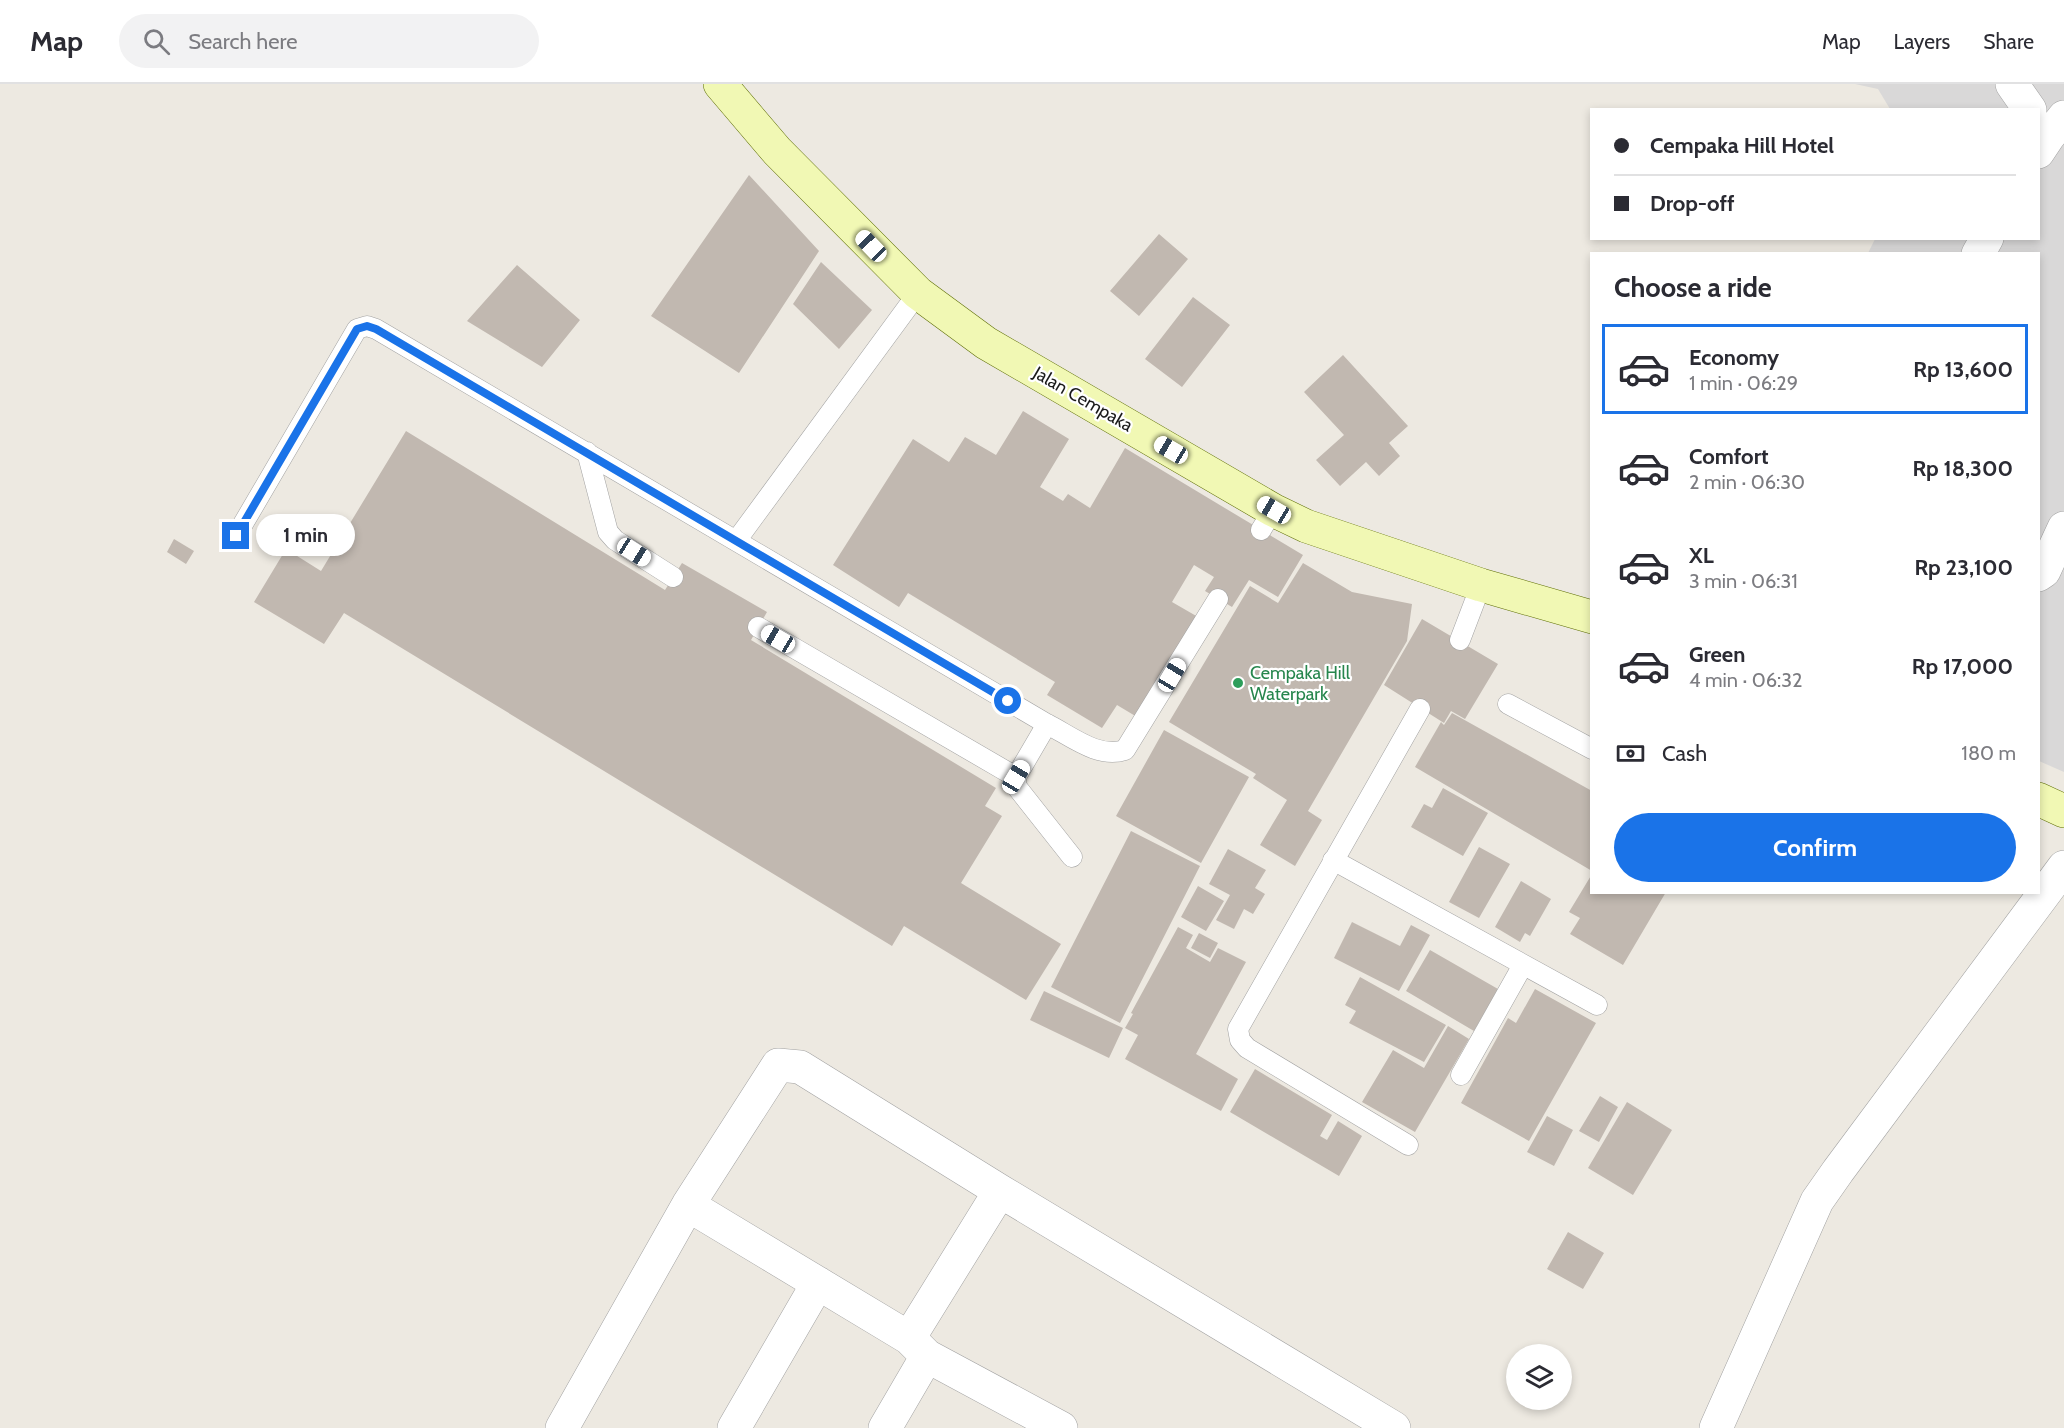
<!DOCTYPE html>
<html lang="en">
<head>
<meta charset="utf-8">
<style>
  :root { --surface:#fff; --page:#f2f2f3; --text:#2b2b33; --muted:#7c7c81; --line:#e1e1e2; --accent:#1a73e8 }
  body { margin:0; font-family:Cabin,sans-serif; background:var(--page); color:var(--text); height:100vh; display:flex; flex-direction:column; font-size:22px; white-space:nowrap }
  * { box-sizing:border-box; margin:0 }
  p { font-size:20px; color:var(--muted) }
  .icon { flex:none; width:33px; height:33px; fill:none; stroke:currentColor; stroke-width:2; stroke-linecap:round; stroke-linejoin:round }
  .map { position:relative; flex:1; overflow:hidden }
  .sheet { position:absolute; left:1590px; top:168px; width:450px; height:642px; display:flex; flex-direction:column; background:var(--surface); border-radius:0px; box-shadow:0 3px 9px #0003 }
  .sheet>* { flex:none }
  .guide { position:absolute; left:1590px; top:24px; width:450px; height:132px; border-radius:0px; box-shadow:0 3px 9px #0003; display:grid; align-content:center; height:132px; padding:0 24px; background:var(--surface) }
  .controls { position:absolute; left:1506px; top:1260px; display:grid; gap:12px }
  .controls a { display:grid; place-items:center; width:66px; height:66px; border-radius:50%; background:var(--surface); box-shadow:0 3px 9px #0003; font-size:30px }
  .end { position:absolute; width:27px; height:27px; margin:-14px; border:8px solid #1a73e8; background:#fff; box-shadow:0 0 0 3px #fff }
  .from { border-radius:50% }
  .bubble { position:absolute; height:42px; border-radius:21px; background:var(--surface); box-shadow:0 3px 9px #0003; font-size:20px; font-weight:700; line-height:42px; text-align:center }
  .car { position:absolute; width:18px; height:36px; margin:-18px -9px; border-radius:8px; box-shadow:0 0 4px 2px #0007; background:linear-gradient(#fff 24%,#345 0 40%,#fff 0 76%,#345 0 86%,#fff 0) }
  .guide b { display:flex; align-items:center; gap:21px; height:57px; font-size:22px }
  .guide b+b { border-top:2px solid var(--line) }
  .guide i { width:15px; height:15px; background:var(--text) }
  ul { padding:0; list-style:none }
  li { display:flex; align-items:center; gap:18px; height:90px; margin:0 12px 9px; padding:0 12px; border:3px solid transparent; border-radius:0px }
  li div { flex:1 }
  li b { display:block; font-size:22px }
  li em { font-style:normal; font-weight:700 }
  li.on { border-color:var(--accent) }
  li>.icon { width:54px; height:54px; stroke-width:1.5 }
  h2 { padding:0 24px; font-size:27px; line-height:72px }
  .pay { display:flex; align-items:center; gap:15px; height:66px; padding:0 24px; font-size:22px }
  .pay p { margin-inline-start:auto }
  .primary-button { display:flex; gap:12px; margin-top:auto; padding:12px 24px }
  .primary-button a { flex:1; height:69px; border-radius:36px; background:var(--accent); color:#fff; font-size:24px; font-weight:700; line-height:69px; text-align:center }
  header { display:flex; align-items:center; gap:36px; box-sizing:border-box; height:84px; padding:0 30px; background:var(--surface); border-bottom:2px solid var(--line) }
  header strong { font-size:28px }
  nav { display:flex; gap:33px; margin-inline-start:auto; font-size:21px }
  .search { width:420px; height:54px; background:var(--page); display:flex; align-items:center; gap:15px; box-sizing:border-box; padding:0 21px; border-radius:33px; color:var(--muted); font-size:22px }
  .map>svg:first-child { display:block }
  .residential { fill:#d9d8d8 }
  .building { fill:#c1b8b0 }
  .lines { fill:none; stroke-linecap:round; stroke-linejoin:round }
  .lane-casing { stroke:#a2a2a2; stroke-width:21 }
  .street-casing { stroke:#a2a2a2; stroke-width:34 }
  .secondary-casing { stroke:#5e6e06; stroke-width:34 }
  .lane { stroke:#fff; stroke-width:20 }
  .street { stroke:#fff; stroke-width:33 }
  .secondary { stroke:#f1f8b4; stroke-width:33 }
  .route { stroke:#1a73e8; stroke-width:8 }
  .leisure-dot { fill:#2e9e5b; stroke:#fff; stroke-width:2 }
  .labels { text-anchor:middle; stroke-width:4.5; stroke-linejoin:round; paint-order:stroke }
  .street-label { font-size:18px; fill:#1b1b1b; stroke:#fff }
  .leisure-label { font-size:18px; fill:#27864d; stroke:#fff; text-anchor:start }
</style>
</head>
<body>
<header>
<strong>Map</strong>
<div class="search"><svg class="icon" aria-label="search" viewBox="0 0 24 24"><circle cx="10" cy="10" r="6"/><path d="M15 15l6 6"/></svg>Search here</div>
<nav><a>Map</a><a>Layers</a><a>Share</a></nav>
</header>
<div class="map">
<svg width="2064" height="1344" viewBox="0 0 2064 1344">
  <rect width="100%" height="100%" fill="#ede9e1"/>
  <!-- residential -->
  <path class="residential" d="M 1855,0 L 2064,0 L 2064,688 L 2039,677 L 2038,170 L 1868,169 L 1875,155 L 2038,154 L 2038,26 L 1890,25 L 1878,5 Z"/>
  <!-- building -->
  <path class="building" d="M 749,91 L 819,167 L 739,289 L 651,232 Z
    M 1159,150 L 1188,175 L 1139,232 L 1110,207 Z
    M 821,178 L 872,226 L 839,265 L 793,220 Z
    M 517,181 L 580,236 L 542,283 L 467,237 Z
    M 1193,213 L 1230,241 L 1182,303 L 1145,275 Z
    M 1343,271 L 1408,342 L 1389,359 L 1400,372 L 1379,392 L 1366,378 L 1340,402 L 1316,376 L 1344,351 L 1304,308 Z
    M 1023,327 L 1069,355 L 1040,403 L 1063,417 L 1068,410 L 1090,424 L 1125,364 L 1303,471 L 1278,513 L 1249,496 L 1232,523 L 1205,507 L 1214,493 L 1194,481 L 1172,518 L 1198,533 L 1137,633 L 1117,621 L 1102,644 L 1047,611 L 1055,598 L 908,509 L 899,523 L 833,481 L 913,355 L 949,378 L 965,353 L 996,371 Z
    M 406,347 L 665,506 L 682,479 L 767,528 L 751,556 L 996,704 L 985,722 L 1002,732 L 961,799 L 1061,860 L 1026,916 L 904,842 L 892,862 L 344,529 L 324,560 L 254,518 L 286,465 L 321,487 Z
    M 174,455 L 194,467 L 186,480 L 167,468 Z
    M 1303,479 L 1352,508 L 1412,520 L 1407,557 L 1308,727 L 1322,736 L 1295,782 L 1260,761 L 1287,716 L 1253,694 L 1256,690 L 1169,638 L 1250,502 L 1278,519 Z
    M 1422,535 L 1498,580 L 1465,635 L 1451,627 L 1444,639 L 1384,601 Z
    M 1452,629 L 1592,707 L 1592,787 L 1415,683 L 1441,638 L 1444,641 Z
    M 1164,646 L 1249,693 L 1201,779 L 1116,732 Z
    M 1443,704 L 1488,729 L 1463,772 L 1411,743 L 1424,720 L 1432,724 Z
    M 1131,747 L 1200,782 L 1120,939 L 1051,903 Z
    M 1479,763 L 1510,780 L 1479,834 L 1449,818 Z
    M 1228,765 L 1266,786 L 1255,804 L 1265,810 L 1253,830 L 1244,825 L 1234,845 L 1216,836 L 1230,811 L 1209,800 Z
    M 1592,790 L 1592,808 L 1666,808 L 1623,881 L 1570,850 L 1580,834 L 1569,828 Z
    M 1521,797 L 1551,815 L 1530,852 L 1525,849 L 1520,858 L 1495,843 Z
    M 1198,802 L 1224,817 L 1206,847 L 1181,833 Z
    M 1352,838 L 1400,862 L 1411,841 L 1430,851 L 1399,907 L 1334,874 Z
    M 1178,843 L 1193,851 L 1186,864 L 1210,878 L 1218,864 L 1246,878 L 1196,970 L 1238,995 L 1221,1027 L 1125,975 L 1138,951 L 1125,944 L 1133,930 L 1131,929 Z
    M 1199,849 L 1218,859 L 1210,874 L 1191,864 Z
    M 1430,866 L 1498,905 L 1474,947 L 1406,907 Z
    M 1360,893 L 1446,941 L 1424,978 L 1349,939 L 1356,927 L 1345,921 Z
    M 1535,905 L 1596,939 L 1529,1057 L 1461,1019 L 1508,934 L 1516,939 Z
    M 1044,907 L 1123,944 L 1109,974 L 1030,936 Z
    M 1448,942 L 1469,955 L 1415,1048 L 1362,1018 L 1393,966 L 1424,984 Z
    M 1255,985 L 1332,1031 L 1320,1052 L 1327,1056 L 1338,1037 L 1362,1052 L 1339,1092 L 1230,1028 Z
    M 1600,1012 L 1618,1023 L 1599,1058 L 1579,1047 Z
    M 1627,1018 L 1672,1046 L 1633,1111 L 1588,1084 Z
    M 1547,1032 L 1573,1046 L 1554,1082 L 1527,1068 Z
    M 1568,1148 L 1604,1169 L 1583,1205 L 1547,1185 Z"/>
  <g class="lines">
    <!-- lane casing -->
    <g class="lane-casing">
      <path id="lane" d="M 587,368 L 608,448 L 615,456 L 673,493
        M 1261,446 L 1273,426
        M 236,452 L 357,245 L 367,242 L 376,245 L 1047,640 C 1071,652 1098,675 1125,666 L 1218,515
        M 736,457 L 918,209
        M 758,543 L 1016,693
        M 1460,556 L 1481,501
        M 1508,620 L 1592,665
        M 1047,640 L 1016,693 L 1016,702 L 1072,773
        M 1333,776 L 1597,921
        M 1461,991 L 1523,881
        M 1408,1061 L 1247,964 L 1240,956 L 1238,945 L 1420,625"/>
    </g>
    <!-- street casing -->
    <g class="street-casing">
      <path id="street" d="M 2012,0 L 2030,26
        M 2038,68 L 2048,53 L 2064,33
        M 1978,170 L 1987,154
        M 2038,491 L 2044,487 L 2064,444
        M 688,1121 L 778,981 L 800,983 L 1000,1107 L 1394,1344
        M 909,1254 L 1000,1107
        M 562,1344 L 688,1121 L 909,1254 L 927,1272 L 1061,1344
        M 734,1344 L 818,1199
        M 885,1344 L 927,1272
        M 1716,1344 L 1817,1117 L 1838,1087 L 2064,783"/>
    </g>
    <!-- secondary casing -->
    <g class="secondary-casing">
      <path id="secondary" d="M 720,0 L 777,67 L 918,209 L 986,259 L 1273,426 L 1306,442 L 1481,501 L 1592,533
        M 2038,715 L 2064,727"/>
    </g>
    <!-- lane -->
    <use href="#lane" class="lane"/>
    <!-- street -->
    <use href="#street" class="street"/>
    <!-- secondary -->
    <use href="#secondary" class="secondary"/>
  </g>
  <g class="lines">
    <!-- route -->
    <path class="route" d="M 236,452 L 357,245 L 367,242 L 376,245 L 1008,617"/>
  </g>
  <!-- markers -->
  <circle class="leisure-dot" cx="1238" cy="599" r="6"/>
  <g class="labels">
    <!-- street labels -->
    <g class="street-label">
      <text transform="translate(1083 315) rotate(30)" y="6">Jalan Cempaka</text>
    </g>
    <!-- leisure labels -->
    <g class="leisure-label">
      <text x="1250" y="595">Cempaka Hill<tspan x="1250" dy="21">Waterpark</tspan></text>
    </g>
  </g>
</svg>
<div class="controls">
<a><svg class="icon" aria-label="layers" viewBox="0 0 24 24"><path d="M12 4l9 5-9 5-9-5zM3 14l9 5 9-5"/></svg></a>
</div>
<i class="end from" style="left:1008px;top:617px"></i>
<i class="end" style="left:236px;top:452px"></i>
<div class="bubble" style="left:256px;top:430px;width:99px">1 min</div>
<i class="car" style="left:871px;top:162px;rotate:316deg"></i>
<i class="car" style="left:1171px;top:366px;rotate:300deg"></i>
<i class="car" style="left:1274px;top:426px;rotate:300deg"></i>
<i class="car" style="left:634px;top:468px;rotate:122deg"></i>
<i class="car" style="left:778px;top:555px;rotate:300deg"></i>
<i class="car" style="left:1172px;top:591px;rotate:31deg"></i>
<i class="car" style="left:1016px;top:693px;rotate:31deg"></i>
<div class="guide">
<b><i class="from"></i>Cempaka Hill Hotel</b>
<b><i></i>Drop-off</b>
</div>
<section class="sheet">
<h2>Choose a ride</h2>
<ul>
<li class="on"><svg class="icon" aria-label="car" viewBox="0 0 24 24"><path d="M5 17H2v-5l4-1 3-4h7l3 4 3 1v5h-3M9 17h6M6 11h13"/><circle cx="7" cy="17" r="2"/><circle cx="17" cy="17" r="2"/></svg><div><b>Economy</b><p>1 min · 06:29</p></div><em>Rp 13,600</em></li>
<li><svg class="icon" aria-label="car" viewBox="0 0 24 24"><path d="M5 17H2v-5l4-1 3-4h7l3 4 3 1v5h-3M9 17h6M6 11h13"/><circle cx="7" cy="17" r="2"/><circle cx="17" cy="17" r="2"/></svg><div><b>Comfort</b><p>2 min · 06:30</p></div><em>Rp 18,300</em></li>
<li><svg class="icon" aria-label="car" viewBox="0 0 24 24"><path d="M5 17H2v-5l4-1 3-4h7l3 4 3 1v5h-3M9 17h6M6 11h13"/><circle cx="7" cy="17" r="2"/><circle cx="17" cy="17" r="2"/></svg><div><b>XL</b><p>3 min · 06:31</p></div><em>Rp 23,100</em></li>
<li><svg class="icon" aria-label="car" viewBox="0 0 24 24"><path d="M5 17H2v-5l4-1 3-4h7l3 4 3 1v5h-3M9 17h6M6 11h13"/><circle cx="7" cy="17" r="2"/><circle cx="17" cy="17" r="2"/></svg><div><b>Green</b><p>4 min · 06:32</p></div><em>Rp 17,000</em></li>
</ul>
<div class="pay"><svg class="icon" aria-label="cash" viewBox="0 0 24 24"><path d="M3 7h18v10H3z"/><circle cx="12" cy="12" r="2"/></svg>Cash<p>180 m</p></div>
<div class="primary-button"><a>Confirm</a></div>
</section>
</div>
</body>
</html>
